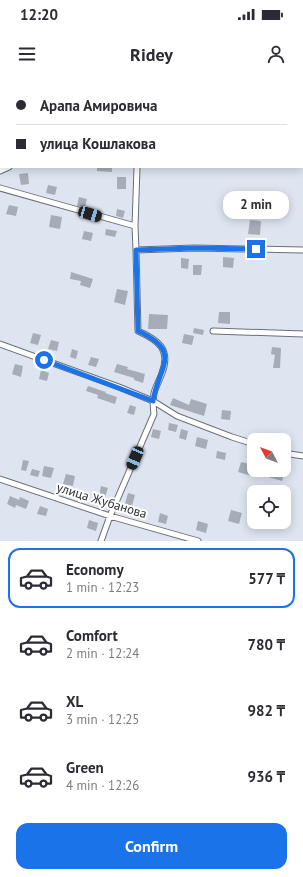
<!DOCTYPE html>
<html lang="en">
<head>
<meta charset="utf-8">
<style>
  :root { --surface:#fff; --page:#f2f2f3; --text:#2b2b33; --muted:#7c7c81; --line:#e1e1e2; --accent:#1a73e8 }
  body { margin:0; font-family:"PT Sans",sans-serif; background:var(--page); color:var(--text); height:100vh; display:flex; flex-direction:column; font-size:15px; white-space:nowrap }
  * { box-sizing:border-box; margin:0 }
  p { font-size:13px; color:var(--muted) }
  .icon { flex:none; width:22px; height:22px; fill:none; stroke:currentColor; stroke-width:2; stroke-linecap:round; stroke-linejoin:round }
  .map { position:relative; height:461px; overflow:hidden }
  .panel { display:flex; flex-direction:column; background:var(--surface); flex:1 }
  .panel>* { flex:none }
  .hud { position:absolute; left:0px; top:0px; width:303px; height:88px; box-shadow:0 2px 10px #0003; display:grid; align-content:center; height:88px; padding:0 16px; background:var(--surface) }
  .needle { width:26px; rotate:311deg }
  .tools { position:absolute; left:247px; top:353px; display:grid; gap:8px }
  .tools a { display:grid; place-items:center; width:44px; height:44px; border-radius:8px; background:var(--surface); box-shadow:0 2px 10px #0003; font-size:20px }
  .end { position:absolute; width:18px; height:18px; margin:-9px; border:5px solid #1a73e8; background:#fff; box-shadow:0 0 0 2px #fff }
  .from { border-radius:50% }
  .bubble { position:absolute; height:28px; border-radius:12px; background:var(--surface); box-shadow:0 2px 10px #0003; font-size:13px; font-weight:700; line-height:28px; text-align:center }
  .car { position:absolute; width:12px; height:24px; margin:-12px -6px; border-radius:5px; box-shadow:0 0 3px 1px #0007; background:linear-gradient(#222 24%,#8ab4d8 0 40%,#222 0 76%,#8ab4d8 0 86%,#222 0) }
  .hud b { display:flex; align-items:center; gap:14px; height:38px; font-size:15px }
  .hud b+b { border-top:1px solid var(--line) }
  .hud i { width:10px; height:10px; background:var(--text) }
  ul { padding:7px 0 0; list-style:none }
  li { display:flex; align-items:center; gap:12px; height:60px; margin:0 8px 6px; padding:0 8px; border:2px solid transparent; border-radius:12px }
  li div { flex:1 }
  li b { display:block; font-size:15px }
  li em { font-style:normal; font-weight:700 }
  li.current { border-color:var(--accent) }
  li>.icon { width:36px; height:36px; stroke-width:1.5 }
  .action { display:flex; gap:8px; margin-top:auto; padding:8px 16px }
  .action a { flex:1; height:46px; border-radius:12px; background:var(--accent); color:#fff; font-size:16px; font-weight:700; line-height:46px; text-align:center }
  .status { display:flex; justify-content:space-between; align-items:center; height:28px; padding:0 20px; background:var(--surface); direction:ltr }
  .status svg { height:11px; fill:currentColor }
  header { display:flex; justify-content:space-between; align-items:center; height:52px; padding:0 16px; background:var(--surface); font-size:18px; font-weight:700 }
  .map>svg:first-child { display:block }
  .building { fill:#a6adb7 }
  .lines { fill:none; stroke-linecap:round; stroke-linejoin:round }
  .minor-casing { stroke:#6a707a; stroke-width:7 }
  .minor { stroke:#fff; stroke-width:5 }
  .route { stroke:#1a73e8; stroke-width:5 }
  .labels { text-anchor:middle; stroke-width:4; stroke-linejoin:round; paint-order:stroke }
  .street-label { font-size:13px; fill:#2f3236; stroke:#fff }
</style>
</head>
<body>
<div class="status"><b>12:20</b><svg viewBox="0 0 49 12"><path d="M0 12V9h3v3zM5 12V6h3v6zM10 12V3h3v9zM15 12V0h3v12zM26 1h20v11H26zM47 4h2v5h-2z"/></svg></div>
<header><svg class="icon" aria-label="menu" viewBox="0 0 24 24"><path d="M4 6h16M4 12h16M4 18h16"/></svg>Ridey<svg class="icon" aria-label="person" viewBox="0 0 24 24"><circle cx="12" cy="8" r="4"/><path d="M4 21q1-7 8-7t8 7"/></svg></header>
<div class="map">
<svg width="303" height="461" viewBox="0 0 303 461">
  <rect width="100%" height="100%" fill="#dee5f0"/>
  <!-- building -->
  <path class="building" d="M 97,87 L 112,87 L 112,92 L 97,91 Z
    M 28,93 L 29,104 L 21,105 L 19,94 Z
    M 117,97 L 126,97 L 126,109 L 117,109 Z
    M 48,105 L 57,107 L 55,115 L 46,113 Z
    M 79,117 L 87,119 L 85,127 L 77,126 Z
    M 9,125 L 18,127 L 16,136 L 6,134 Z
    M 117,129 L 125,131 L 123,138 L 116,136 Z
    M 51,135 L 62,137 L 60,149 L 49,147 Z
    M 250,140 L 261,141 L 260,155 L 248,154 Z
    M 106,149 L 117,151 L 115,157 L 105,155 Z
    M 84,151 L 93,153 L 91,161 L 82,159 Z
    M 223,177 L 234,178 L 233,188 L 223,187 Z
    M 181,178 L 189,179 L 188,189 L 181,188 Z
    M 193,185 L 202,185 L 201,195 L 193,195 Z
    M 71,192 L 93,199 L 90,208 L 80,205 L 81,201 L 70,199 Z
    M 117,209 L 128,211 L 125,225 L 114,222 Z
    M 219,232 L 230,232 L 230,244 L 218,243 Z
    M 149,234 L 168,235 L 167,249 L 148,249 Z
    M 194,248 L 204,250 L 203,255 L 193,253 Z
    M 33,253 L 41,255 L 38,265 L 30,263 Z
    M 184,254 L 194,256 L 192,265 L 182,263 Z
    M 51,260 L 59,262 L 57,271 L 48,269 Z
    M 272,267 L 281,268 L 280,288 L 273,288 L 275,275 L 271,274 Z
    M 72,269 L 78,271 L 76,279 L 70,277 Z
    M 91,277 L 99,279 L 96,287 L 88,285 Z
    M 15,284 L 23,286 L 21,297 L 12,294 Z
    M 117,284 L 128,287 L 127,289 L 145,294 L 143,303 L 134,300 L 134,298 L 114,292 Z
    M 41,290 L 49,293 L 47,301 L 39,299 Z
    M 88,306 L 106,312 L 105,313 L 117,317 L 115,324 L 97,318 L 98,315 L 86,311 Z
    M 173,318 L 189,325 L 191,319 L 207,324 L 204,336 L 170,325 Z
    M 130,325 L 136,327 L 134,335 L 127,333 Z
    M 222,330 L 231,331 L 230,340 L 221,339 Z
    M 169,343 L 178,345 L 176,352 L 168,350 Z
    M 153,349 L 161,351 L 159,359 L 151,357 Z
    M 181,349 L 188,351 L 186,360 L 179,358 Z
    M 197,357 L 208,360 L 206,369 L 195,366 Z
    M 217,371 L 226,373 L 225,380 L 216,378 Z
    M 23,380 L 29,381 L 26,391 L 21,390 Z
    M 241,382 L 254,385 L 252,396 L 238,392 Z
    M 44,386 L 54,388 L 51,398 L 42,396 Z
    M 32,389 L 40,391 L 38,397 L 30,395 Z
    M 270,390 L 285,390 L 282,401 L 268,397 Z
    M 66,394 L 75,396 L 73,406 L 63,404 Z
    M 101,406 L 108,408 L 105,417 L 99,416 Z
    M 128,413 L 135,415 L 132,426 L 125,424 Z
    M 10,416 L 19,420 L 20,417 L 29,421 L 26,429 L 16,425 L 15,428 L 7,424 Z
    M 40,426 L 48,429 L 46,436 L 37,434 Z
    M 231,430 L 242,433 L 239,444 L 228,441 Z
    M 160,433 L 168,436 L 166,444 L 158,442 Z
    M 89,440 L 98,443 L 96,451 L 87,448 Z
    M 198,441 L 208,444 L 206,453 L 196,450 Z"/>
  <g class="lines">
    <!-- minor casing -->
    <g class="minor-casing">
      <path id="minor" d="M 138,1 L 138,0
        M 302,77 L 303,77
        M 0,91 L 9,87
        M 0,108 L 135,146
        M 136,170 L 194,168 L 303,170
        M 213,251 L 303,254
        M 0,264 L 119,307 L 153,321 L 177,336 L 232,357 L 254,364
        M 284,373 L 303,376
        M 0,399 L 110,436 L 198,461
        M 101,461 L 110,436 L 154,334 C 153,327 153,320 154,313 C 156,306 160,299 162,293 C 171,269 158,260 138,251 L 136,170 L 135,146 L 137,87"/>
    </g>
    <!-- minor -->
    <use href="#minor" class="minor"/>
  </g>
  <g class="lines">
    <!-- route -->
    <path class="route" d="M 44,280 L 153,321 C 158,287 184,272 138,251 L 136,170 L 194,168 L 256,169"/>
  </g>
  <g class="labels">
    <!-- street labels -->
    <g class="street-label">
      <text transform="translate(102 420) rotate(17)" y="5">улица Жубанова</text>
    </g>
  </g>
</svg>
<div class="tools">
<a><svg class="needle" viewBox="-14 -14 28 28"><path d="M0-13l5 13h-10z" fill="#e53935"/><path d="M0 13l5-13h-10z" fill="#7c7c81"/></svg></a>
<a><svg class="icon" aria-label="locate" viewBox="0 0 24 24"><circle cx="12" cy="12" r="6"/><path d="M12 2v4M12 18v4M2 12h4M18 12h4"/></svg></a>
</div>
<i class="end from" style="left:44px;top:280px"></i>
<i class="end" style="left:256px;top:169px"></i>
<div class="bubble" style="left:223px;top:111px;width:66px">2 min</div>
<i class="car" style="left:90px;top:134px;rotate:106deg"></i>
<i class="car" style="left:135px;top:378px;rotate:203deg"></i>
<div class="hud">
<b><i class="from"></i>Арапа Амировича</b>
<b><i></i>улица Кошлакова</b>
</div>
</div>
<section class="panel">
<ul>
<li class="current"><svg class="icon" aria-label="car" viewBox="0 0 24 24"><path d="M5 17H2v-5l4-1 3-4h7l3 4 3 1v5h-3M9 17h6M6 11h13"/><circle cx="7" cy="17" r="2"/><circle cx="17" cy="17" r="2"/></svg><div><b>Economy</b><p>1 min · 12:23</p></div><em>577 ₸</em></li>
<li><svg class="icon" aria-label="car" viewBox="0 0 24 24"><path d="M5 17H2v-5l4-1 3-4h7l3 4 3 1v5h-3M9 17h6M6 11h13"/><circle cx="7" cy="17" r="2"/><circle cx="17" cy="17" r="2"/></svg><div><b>Comfort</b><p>2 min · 12:24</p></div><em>780 ₸</em></li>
<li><svg class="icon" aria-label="car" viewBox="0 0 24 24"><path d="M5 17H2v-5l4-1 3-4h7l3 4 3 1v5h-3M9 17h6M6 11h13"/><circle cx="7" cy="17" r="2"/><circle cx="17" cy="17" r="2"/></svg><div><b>XL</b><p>3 min · 12:25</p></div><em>982 ₸</em></li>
<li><svg class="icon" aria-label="car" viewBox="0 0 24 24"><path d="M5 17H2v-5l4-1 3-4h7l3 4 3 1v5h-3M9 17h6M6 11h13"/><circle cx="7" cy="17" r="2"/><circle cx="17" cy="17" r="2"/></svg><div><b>Green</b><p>4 min · 12:26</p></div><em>936 ₸</em></li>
</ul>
<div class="action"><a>Confirm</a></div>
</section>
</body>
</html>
